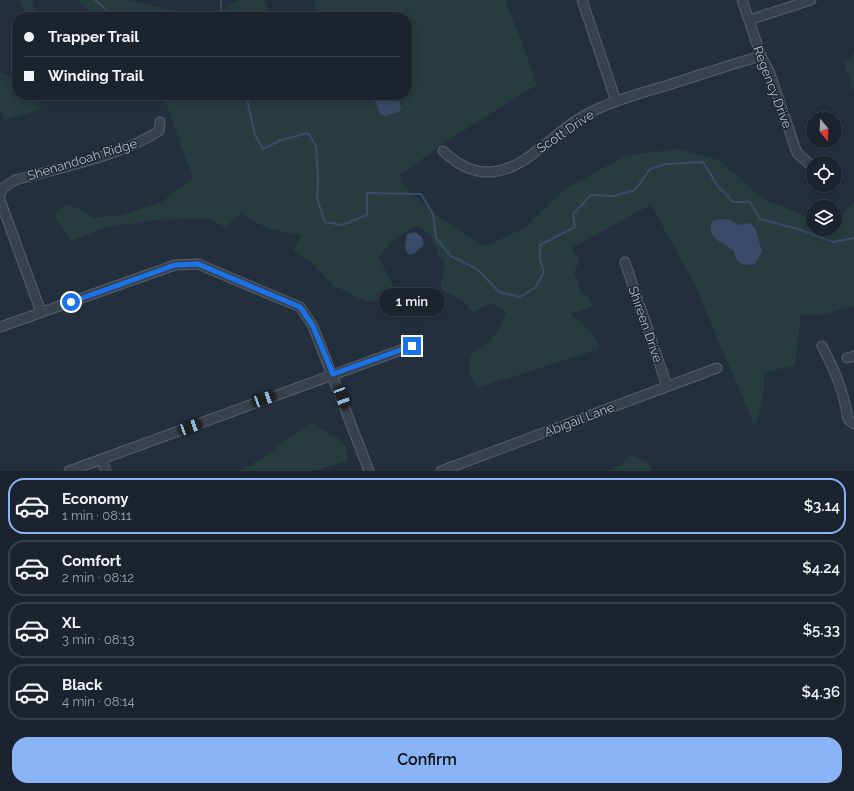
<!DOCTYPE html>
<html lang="en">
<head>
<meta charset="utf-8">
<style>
  :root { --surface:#1b232e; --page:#242b36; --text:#f1f3f6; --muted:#a0a4aa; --line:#39404a; --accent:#8ab4f8 }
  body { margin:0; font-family:Raleway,sans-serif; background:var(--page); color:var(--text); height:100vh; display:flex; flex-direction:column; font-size:15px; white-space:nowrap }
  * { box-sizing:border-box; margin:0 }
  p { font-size:13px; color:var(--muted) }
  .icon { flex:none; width:22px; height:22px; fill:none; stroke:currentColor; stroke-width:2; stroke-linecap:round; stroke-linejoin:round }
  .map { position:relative; height:471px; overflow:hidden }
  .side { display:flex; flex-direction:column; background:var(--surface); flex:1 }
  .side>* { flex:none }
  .top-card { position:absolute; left:12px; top:12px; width:400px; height:88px; border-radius:16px; box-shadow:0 2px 10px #0003,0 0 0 1px var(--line); display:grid; align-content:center; height:88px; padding:0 12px; background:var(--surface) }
  .needle { width:26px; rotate:161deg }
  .fabs { position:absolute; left:806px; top:112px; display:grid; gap:8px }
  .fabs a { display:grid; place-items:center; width:36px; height:36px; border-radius:50%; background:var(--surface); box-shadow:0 2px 10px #0003,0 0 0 1px var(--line); font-size:20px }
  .end { position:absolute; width:18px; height:18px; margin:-9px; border:5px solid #1a73e8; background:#fff; box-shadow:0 0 0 2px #fff }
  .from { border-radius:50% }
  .bubble { position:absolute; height:28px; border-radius:14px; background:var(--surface); box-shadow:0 2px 10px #0003,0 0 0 1px var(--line); font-size:13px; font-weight:600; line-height:28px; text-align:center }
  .car { position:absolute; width:12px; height:24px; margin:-12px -6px; border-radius:5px; box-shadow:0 0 3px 1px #0007; background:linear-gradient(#222 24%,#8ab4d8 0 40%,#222 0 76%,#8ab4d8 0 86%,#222 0) }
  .top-card b { display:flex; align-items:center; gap:14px; height:38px; font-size:15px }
  .top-card b+b { border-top:1px solid var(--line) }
  .top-card i { width:10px; height:10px; background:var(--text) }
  ul { padding:7px 0 0; list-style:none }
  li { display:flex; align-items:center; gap:12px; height:56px; margin:0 8px 6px; padding:0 4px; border:2px solid var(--line); border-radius:16px }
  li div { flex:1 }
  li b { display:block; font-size:15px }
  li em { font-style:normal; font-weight:600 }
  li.active { border-color:var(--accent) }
  li>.icon { width:36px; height:36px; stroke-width:1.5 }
  .primary-button { display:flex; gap:8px; margin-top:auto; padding:8px 12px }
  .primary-button a { flex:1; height:46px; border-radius:16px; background:var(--accent); color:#111; font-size:16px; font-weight:600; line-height:46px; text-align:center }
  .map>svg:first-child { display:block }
  .green { fill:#263c3f }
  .water { fill:#394c67 }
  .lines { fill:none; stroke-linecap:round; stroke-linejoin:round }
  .stream { stroke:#394c67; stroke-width:2 }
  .minor-casing { stroke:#565f6c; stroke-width:11 }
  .minor { stroke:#38414e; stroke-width:9 }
  .route { stroke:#1a73e8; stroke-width:5 }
  .labels { text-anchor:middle; stroke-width:3; stroke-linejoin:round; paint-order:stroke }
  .street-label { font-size:13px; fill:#b4bcc9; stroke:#1d2633 }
</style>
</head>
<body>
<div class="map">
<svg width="854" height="471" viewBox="0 0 854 471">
  <rect width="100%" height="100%" fill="#242f3e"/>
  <!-- green -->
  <path class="green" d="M 20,0 L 32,0 L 37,17 L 26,17 Z
    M 78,0 L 125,0 L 206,17 L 90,17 L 92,15 Z
    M 240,0 L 264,0 L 272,17 L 210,17 Z
    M 314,0 L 506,0 L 537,85 C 490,113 445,142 400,175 L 403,185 L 436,215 L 482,246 L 485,246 L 523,229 L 563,191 L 624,156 L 677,149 L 719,160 L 763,199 L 813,219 L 813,229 L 835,229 L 835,224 L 854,202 L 854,306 L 826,314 L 801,315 L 795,365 L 764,373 L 764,394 L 755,427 L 694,283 L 651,205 L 571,248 L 580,261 L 574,272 L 581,292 L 589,297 L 593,306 L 571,314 L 588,329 L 600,344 L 597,350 L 477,388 L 469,373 L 470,355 C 491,341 498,336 506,312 L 491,303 L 473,312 L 460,299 L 441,289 L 443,271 L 445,264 L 438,255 L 432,237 L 418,225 C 401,234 389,242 378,258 C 386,270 393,282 395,297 L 386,303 L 364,301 L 333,285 L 314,265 L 293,251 L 302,236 L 267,228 L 241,214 L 225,227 L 206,218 L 157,220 L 107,227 L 71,241 L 54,215 L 65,205 L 84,210 L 93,218 L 121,215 L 164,201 L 172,193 L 193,178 L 163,95 L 407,95 L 407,17 L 317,17 Z
    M 854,54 L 854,92 L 844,62 Z
    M 0,72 L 17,80 L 17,95 L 72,95 L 72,98 L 65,101 L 62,95 L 38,102 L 41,109 L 5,120 L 0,112 Z
    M 311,422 C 325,434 352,437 347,461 L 315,471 L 240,471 L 262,458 Z
    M 631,455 L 648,463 L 652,471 L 607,471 L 621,464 Z"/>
  <!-- water -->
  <path class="water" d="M 372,95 L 397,95 L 401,108 L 399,112 L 385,116 L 380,113 Z
    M 721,219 L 730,220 L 738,225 L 750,223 L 755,228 L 762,251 L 755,264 C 742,266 736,265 734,251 C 722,241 707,241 712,221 Z
    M 415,232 L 422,237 L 424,244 L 415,253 L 409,255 L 405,248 L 407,234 Z"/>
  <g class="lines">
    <!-- stream -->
    <path class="stream" d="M 95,0 L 114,17
      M 221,17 L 221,0
      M 246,95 L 255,135 L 263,149 L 281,140 L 308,133 L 316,146 L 318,178 L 317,198 L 325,222 L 342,225 L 367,215 L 367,193 L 421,194 L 433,214 L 436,238 L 451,256 L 477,269 L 499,292 L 520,297 L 536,287 L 544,272 L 540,260 L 540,245 L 575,227 L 573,214 L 591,195 L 614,196 L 635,190 L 650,169 L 665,164 L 703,162 L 717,185 L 733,202 L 750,202 L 760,219 L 798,229 L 833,242 L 854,238"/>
    <!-- minor casing -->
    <g class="minor-casing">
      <path id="minor" d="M 582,0 L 616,101
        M 742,0 L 761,56 L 769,71 L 797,153 L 813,167
        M 749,20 L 811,0
        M 443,151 C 459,166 476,175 498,171 C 531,165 561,125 593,111 C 616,100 640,93 665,86 C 697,76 729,65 761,56
        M 0,195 L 3,188 L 15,180 C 59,168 121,156 159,131 L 160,122
        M 0,200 L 41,312
        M 625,262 L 667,386
        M 0,327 L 175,265 L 198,264 L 300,307 L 313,326 L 369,471
        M 822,346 C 836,373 843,389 848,419 L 854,424
        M 847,358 L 854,356
        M 101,459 L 106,471
        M 69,471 L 412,346
        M 441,471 L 717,368"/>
    </g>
    <!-- minor -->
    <use href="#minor" class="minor"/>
  </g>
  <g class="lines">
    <!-- route -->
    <path class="route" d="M 71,302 L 175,265 L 198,264 L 300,307 L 313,326 L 333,374 L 412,346"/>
  </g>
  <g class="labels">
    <!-- street labels -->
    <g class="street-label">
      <text transform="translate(773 87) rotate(69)" y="5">Regency Drive</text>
      <text transform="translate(565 131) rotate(-34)" y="5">Scott Drive</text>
      <text transform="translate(82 159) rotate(-17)" y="5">Shenandoah Ridge</text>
      <text transform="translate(646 324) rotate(71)" y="5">Shireen Drive</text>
      <text transform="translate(579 419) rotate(-21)" y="5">Abigail Lane</text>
    </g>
  </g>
</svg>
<div class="fabs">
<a><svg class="needle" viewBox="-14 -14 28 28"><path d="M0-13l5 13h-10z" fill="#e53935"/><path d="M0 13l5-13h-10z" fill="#a0a4aa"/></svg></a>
<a><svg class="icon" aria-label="locate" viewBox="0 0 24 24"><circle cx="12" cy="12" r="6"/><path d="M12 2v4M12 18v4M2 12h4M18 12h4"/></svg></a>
<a><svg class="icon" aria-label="layers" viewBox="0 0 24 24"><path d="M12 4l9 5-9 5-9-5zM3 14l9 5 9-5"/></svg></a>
</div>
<i class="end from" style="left:71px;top:302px"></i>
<i class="end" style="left:412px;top:346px"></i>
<div class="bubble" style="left:379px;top:288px;width:66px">1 min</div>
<i class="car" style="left:342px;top:397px;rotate:160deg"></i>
<i class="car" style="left:264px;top:399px;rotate:70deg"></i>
<i class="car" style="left:190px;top:427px;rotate:70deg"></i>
<div class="top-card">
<b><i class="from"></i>Trapper Trail</b>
<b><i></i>Winding Trail</b>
</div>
</div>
<section class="side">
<ul>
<li class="active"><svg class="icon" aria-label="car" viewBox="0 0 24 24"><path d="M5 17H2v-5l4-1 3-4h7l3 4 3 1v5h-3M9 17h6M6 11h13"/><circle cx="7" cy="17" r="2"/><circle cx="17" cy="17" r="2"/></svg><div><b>Economy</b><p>1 min · 08:11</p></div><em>$3.14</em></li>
<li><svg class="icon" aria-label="car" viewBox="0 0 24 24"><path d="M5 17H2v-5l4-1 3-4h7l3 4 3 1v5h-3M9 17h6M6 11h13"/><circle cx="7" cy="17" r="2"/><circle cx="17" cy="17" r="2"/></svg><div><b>Comfort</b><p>2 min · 08:12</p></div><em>$4.24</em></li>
<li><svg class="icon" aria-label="car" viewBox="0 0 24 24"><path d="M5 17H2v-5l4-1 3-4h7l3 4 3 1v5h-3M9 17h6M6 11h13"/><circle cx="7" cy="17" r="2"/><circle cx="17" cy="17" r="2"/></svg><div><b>XL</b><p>3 min · 08:13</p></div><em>$5.33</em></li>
<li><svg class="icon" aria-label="car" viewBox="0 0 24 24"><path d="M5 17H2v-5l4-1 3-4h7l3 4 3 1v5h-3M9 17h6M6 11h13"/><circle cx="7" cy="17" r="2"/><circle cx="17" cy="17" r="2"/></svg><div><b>Black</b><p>4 min · 08:14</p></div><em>$4.36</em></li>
</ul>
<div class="primary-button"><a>Confirm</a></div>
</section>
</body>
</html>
